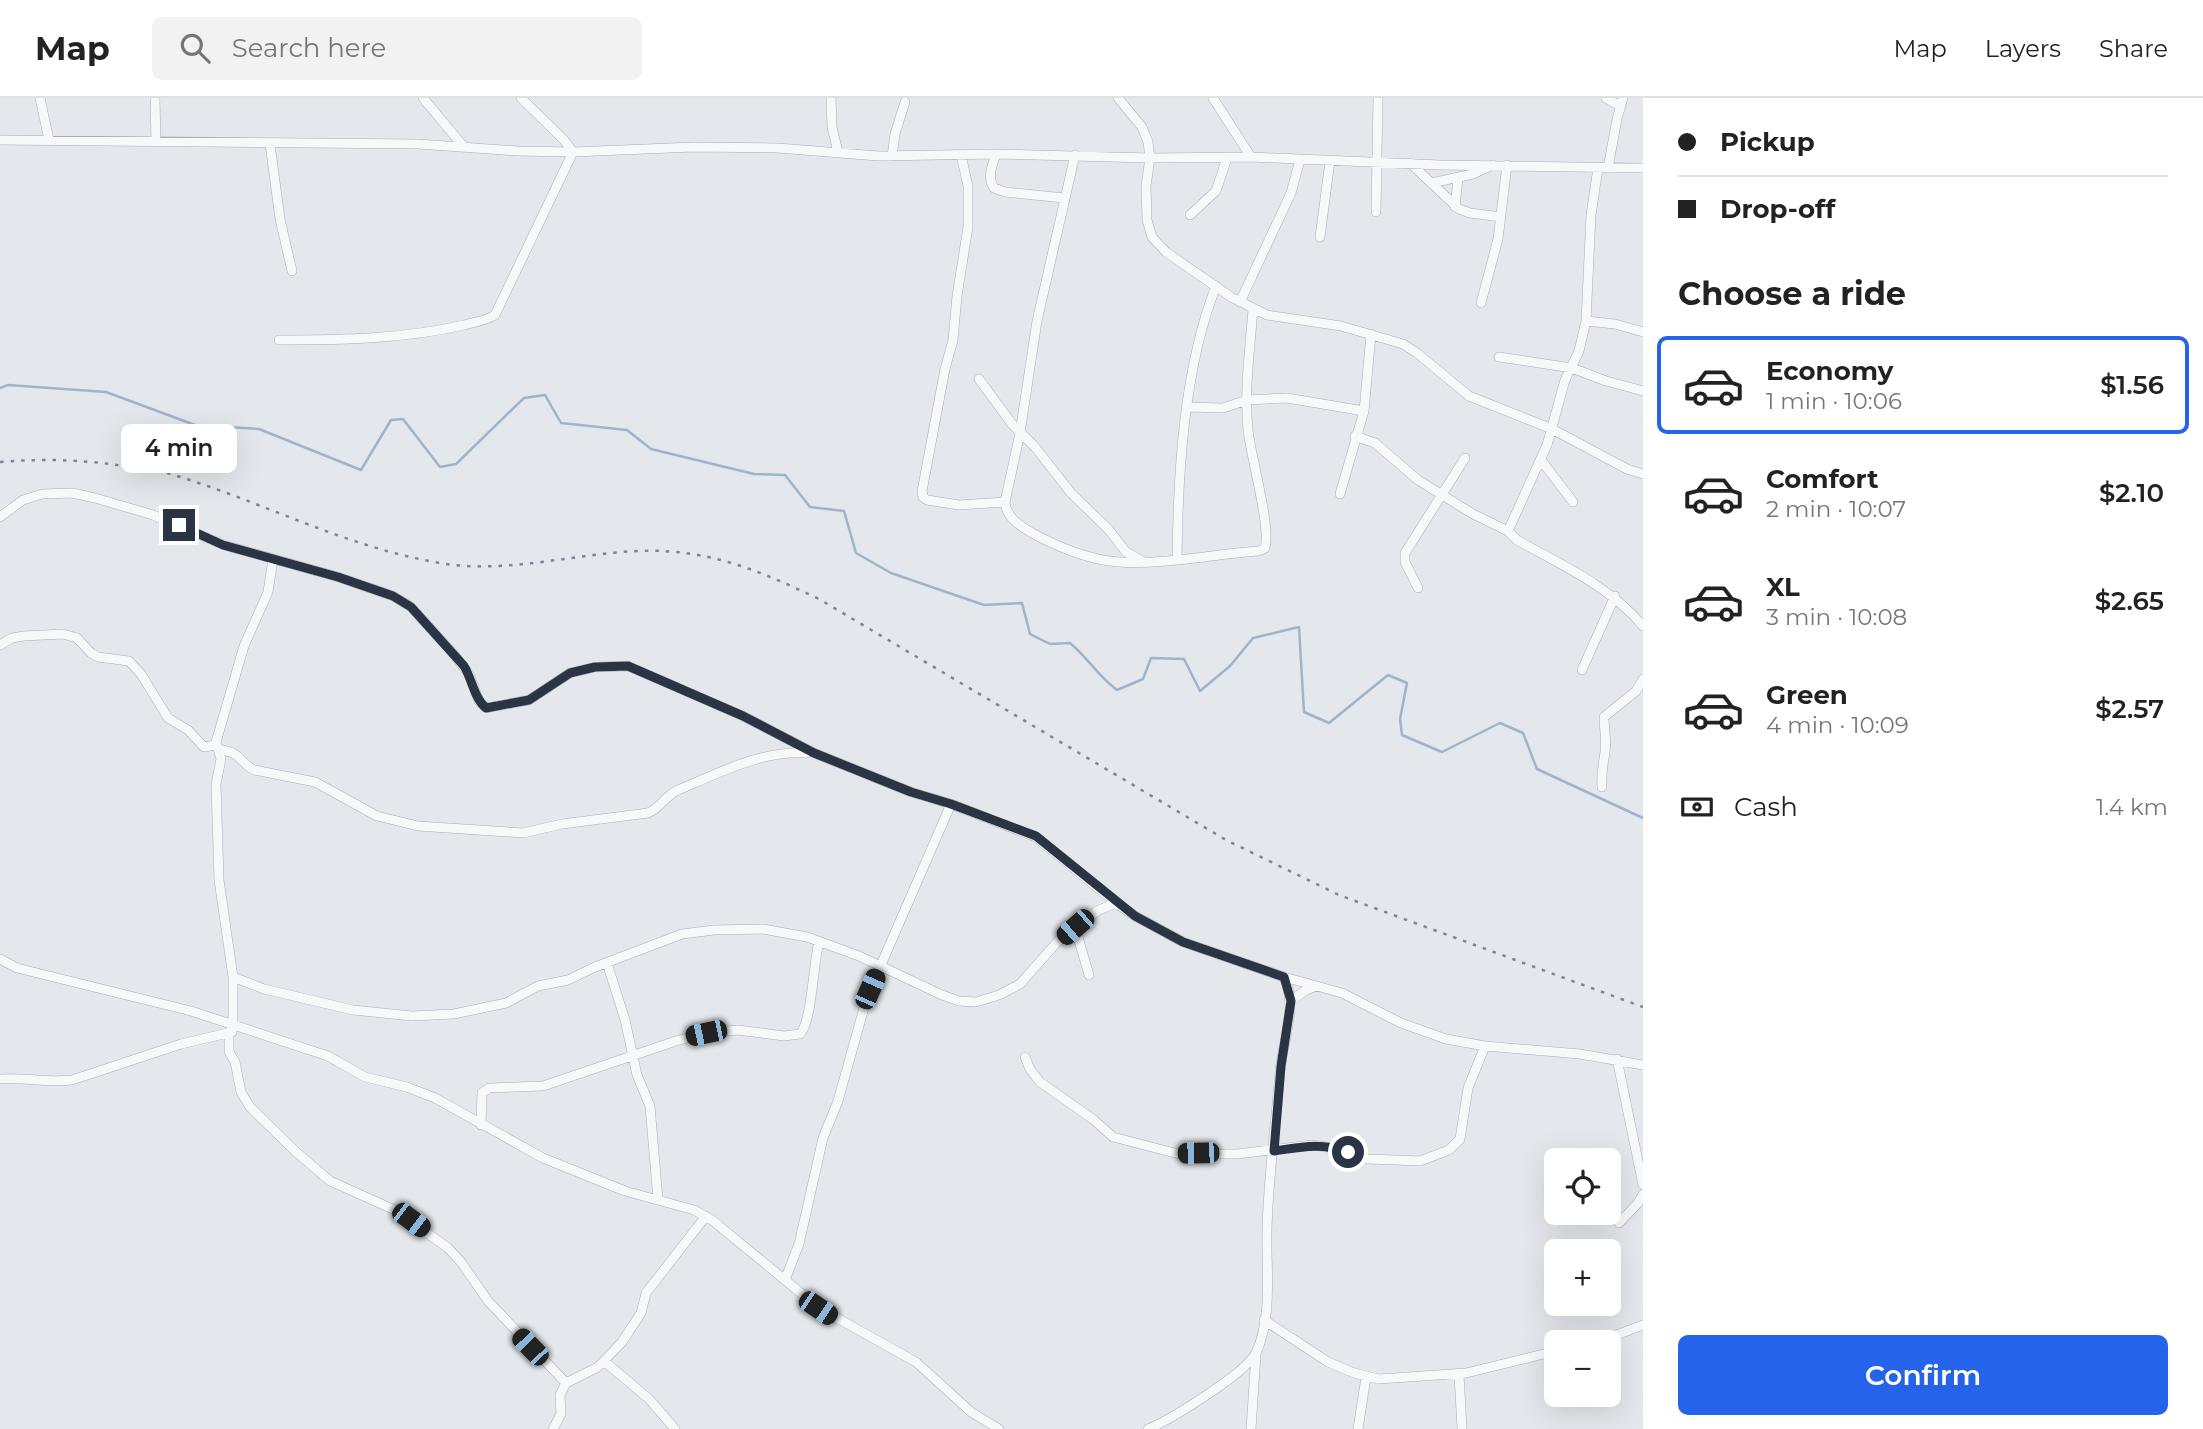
<!DOCTYPE html>
<html lang="en">
<head>
<meta charset="utf-8">
<style>
  :root { --surface:#fff; --page:#f2f2f2; --text:#222; --muted:#767676; --line:#e0e0e0; --accent:#2563eb }
  body { margin:0; font-family:Montserrat,sans-serif; background:var(--page); color:var(--text); height:100vh; display:flex; flex-direction:column; font-size:26px; white-space:nowrap }
  * { box-sizing:border-box; margin:0 }
  p { font-size:23px; color:var(--muted) }
  .icon { flex:none; width:38px; height:38px; fill:none; stroke:currentColor; stroke-width:2; stroke-linecap:round; stroke-linejoin:round }
  .map { position:relative; flex:1; overflow:hidden }
  .side { display:flex; flex-direction:column; background:var(--surface); width:560px }
  .side>* { flex:none }
  .guide { display:grid; align-content:center; height:154px; padding:0 35px; background:var(--surface) }
  .buttons { position:absolute; left:1544px; top:1050px; display:grid; gap:14px }
  .buttons a { display:grid; place-items:center; width:77px; height:77px; border-radius:10px; background:var(--surface); box-shadow:0 7px 28px #0002; font-size:35px }
  .end { position:absolute; width:32px; height:32px; margin:-16px; border:9px solid #2b3445; background:#fff; box-shadow:0 0 0 4px #fff }
  .from { border-radius:50% }
  .bubble { position:absolute; height:49px; border-radius:10px; background:var(--surface); box-shadow:0 7px 28px #0002; font-size:23px; font-weight:600; line-height:49px; text-align:center }
  .car { position:absolute; width:21px; height:42px; margin:-21px -10px; border-radius:9px; box-shadow:0 0 5px 2px #0007; background:linear-gradient(#222 24%,#8ab4d8 0 40%,#222 0 76%,#8ab4d8 0 86%,#222 0) }
  .guide b { display:flex; align-items:center; gap:24px; height:66px; font-size:26px }
  .guide b+b { border-top:2px solid var(--line) }
  .guide i { width:18px; height:18px; background:var(--text) }
  ul { padding:0; list-style:none }
  li { display:flex; align-items:center; gap:21px; height:98px; margin:0 14px 10px; padding:0 21px; border:4px solid transparent; border-radius:10px }
  li div { flex:1 }
  li b { display:block; font-size:26px }
  li em { font-style:normal; font-weight:600 }
  li.active { border-color:var(--accent) }
  li>.icon { width:63px; height:63px; stroke-width:1.5 }
  h2 { padding:0 35px; font-size:32px; line-height:84px }
  .pay { display:flex; align-items:center; gap:18px; height:77px; padding:0 35px; font-size:26px }
  .pay p { margin-inline-start:auto }
  .primary-button { display:flex; gap:14px; margin-top:auto; padding:14px 35px }
  .primary-button a { flex:1; height:80px; border-radius:10px; background:var(--accent); color:#fff; font-size:28px; font-weight:600; line-height:80px; text-align:center }
  header { display:flex; align-items:center; gap:42px; box-sizing:border-box; height:98px; padding:0 35px; background:var(--surface); border-bottom:2px solid var(--line) }
  header strong { font-size:33px }
  nav { display:flex; gap:38px; margin-inline-start:auto; font-size:24px }
  .search { width:490px; height:63px; background:var(--page); display:flex; align-items:center; gap:18px; box-sizing:border-box; padding:0 24px; border-radius:10px; color:var(--muted); font-size:26px }
  main { display:flex; flex:1; min-height:0 }
  .map>svg:first-child { display:block }
  .lines { fill:none; stroke-linecap:round; stroke-linejoin:round }
  .stream { stroke:#9fb4cc; stroke-width:2.5 }
  .minor-casing { stroke:#a9aeb7; stroke-width:10 }
  .minor { stroke:#f7f8fa; stroke-width:9 }
  .rail { stroke:#7d8696; stroke-width:2.5; stroke-dasharray:3.5 7; stroke-linecap:butt }
  .route { stroke:#2b3445; stroke-width:9 }
</style>
</head>
<body>
<header>
<strong>Map</strong>
<div class="search"><svg class="icon" aria-label="search" viewBox="0 0 24 24"><circle cx="10" cy="10" r="6"/><path d="M15 15l6 6"/></svg>Search here</div>
<nav><a>Map</a><a>Layers</a><a>Share</a></nav>
</header>
<main>
<div class="map">
<svg width="1643" height="1331" viewBox="0 0 1643 1331">
  <rect width="100%" height="100%" fill="#e4e7ec"/>
  <g class="lines">
    <!-- stream -->
    <path class="stream" d="M 0,290 L 8,287 L 106,294 L 195,327 L 259,331 L 361,372 L 391,322 L 403,321 L 440,369 L 456,366 L 524,300 L 545,297 L 561,325 L 627,332 L 651,351 L 754,376 L 785,377 L 810,409 L 844,413 L 856,455 L 891,475 L 984,507 L 1022,505 L 1030,536 L 1050,546 L 1070,545 C 1088,560 1098,578 1117,592 L 1143,581 L 1151,560 L 1184,561 L 1200,593 L 1230,568 L 1253,540 L 1299,529 L 1304,614 L 1329,625 L 1388,577 L 1407,585 L 1400,621 L 1402,637 L 1442,654 L 1500,625 L 1523,635 L 1537,671 L 1643,720"/>
    <!-- minor casing -->
    <g class="minor-casing">
      <path id="minor" d="M 40,0 L 49,42
        M 155,0 L 156,44
        M 423,0 L 464,49
        M 831,0 L 832,29 L 838,54
        M 1118,0 L 1142,29 L 1148,44 L 1150,60 L 1146,88 L 1147,122 L 1152,139 L 1166,154 L 1231,199 L 1267,217 L 1341,228 L 1403,246 L 1417,255 L 1469,298 L 1552,331 L 1627,371 L 1643,376
        M 1213,0 L 1251,59
        M 1606,0 L 1620,8
        M 0,42 L 418,46 L 518,53 L 573,54 L 694,49 L 778,50 L 878,58 L 996,56 L 1150,60 L 1251,59 L 1440,67 L 1643,70
        M 270,46 L 280,121 L 292,173
        M 996,56 C 992,68 987,79 994,90 L 1005,94 L 1064,100
        M 961,57 L 968,88 L 968,129 L 957,198 L 953,242 L 945,271 L 922,393 L 923,399 L 927,402 L 959,407 L 1005,404
        M 1075,57 L 1037,223 L 1020,335 L 1005,404 C 1006,419 1020,428 1032,435 C 1058,449 1089,462 1119,464 C 1164,467 1214,456 1259,453 L 1265,450 C 1271,429 1251,359 1248,332 C 1244,292 1250,251 1253,211
        M 892,58 L 895,36 L 905,4
        M 1410,65 L 1459,111 L 1470,115 L 1501,119
        M 1598,70 L 1591,117 L 1586,223 L 1579,253 L 1565,282 L 1547,347 L 1508,433 L 1517,442 C 1563,468 1608,487 1643,528
        M 1608,70 L 1617,21 L 1623,0
        M 1431,85 L 1473,76 L 1493,67
        M 1455,109 L 1458,80
        M 1376,114 L 1378,0
        M 1190,117 L 1216,93 L 1227,60
        M 1320,139 L 1330,63
        M 1240,204 L 1291,95 L 1300,62
        M 1481,205 L 1498,141 L 1507,67
        M 1586,223 L 1615,226 L 1643,234
        M 279,242 C 341,242 404,241 464,227 C 475,224 485,223 495,217 L 573,54 L 564,42 L 521,0
        M 1499,259 L 1572,270 L 1606,283 L 1643,293
        M 979,281 L 1012,326 L 1035,349 L 1071,395 L 1109,432 L 1126,454 L 1142,463
        M 1187,309 L 1223,310 L 1247,302 L 1287,300 L 1364,313
        M 1355,338 L 1375,345 L 1418,382 L 1473,416 L 1508,433
        M 1541,362 L 1573,404
        M 1340,396 L 1364,313 L 1371,236
        M 0,419 L 23,402 L 42,396 L 72,395 L 95,400 L 153,417 L 224,447 L 338,479 L 393,498 L 411,509 L 452,554 L 469,576 L 479,603 L 486,610 L 529,602 L 570,575 L 595,569 L 628,568 L 743,618 L 814,655 L 911,694 L 951,706 L 1036,739 L 1116,805 L 1135,818 L 1183,844 L 1284,879 L 1342,895 L 1401,925 L 1446,941 L 1485,948 L 1580,956 L 1643,967
        M 1177,461 C 1178,372 1184,270 1216,188
        M 1418,490 L 1405,464 L 1405,455 L 1465,360
        M 0,547 L 12,540 L 24,538 L 63,536 L 77,540 L 91,555 L 98,559 L 129,563 L 141,576 L 168,620 L 188,632 L 204,649 L 216,647
        M 1582,572 L 1615,498
        M 218,651 C 245,656 236,662 254,672 L 315,684 L 377,718 L 418,728 L 523,735 L 562,726 L 648,715 C 659,711 665,699 676,693 C 716,676 762,652 806,655
        M 1602,689 C 1601,676 1603,667 1605,654 C 1607,643 1604,631 1604,619 L 1636,593 L 1643,581
        M 1075,829 L 1089,877
        M 0,861 L 17,870 L 191,913 L 328,958 L 365,979 L 407,989 L 435,1000 L 543,1060 L 625,1093 L 694,1112 L 712,1122 L 819,1210 L 916,1264 L 971,1314 L 999,1331
        M 607,865 L 625,922 L 637,977 L 650,1008 L 658,1102
        M 233,879 L 264,891 L 353,912 L 412,918 L 454,916 L 506,905 L 538,888 L 568,882 L 595,869 L 682,836 L 714,832 L 763,831 L 807,839 L 859,858 L 942,897 L 959,903 L 976,904 L 999,897 L 1020,886 L 1058,843 L 1075,829 L 1099,812 L 1116,805
        M 1291,903 L 1306,892 L 1316,888
        M 233,927 L 233,879 L 219,782 L 216,686 L 221,661 L 216,644 L 244,548 L 268,494 L 273,461
        M 229,934 L 229,954 L 235,964 L 241,994 L 250,1009 L 295,1053 L 330,1083 L 397,1113 L 448,1150 L 461,1164 L 488,1203 L 566,1285
        M 1025,959 L 1030,971 L 1040,984 L 1094,1022 L 1113,1039 L 1167,1053 L 1179,1056 L 1237,1056 L 1312,1047 L 1334,1050 L 1368,1061 L 1420,1063 L 1449,1052 L 1460,1041 L 1468,990 L 1485,948
        M 1617,961 L 1643,1087
        M 0,981 C 24,979 48,985 72,982 L 181,946 L 232,934
        M 481,1027 L 482,995 L 489,990 L 543,988 L 676,943 L 706,935 L 738,932 L 784,938 L 800,936 C 812,924 813,866 819,844
        M 1619,1125 L 1638,1105 L 1643,1096
        M 785,1182 L 799,1146 L 823,1040 L 838,1003 L 867,899 L 951,706
        M 1264,1222 L 1328,1264 L 1354,1275 L 1379,1281 L 1466,1275 L 1556,1253
        M 1598,1244 L 1643,1227
        M 604,1263 L 649,1301 L 675,1331
        M 1459,1276 L 1462,1331
        M 553,1331 L 561,1316 L 560,1297 L 566,1285 L 598,1269 L 622,1244 L 641,1215 L 646,1195 L 706,1118
        M 1148,1331 C 1170,1322 1246,1275 1256,1255 C 1273,1218 1266,1172 1267,1133 C 1268,1080 1276,1026 1280,973 C 1283,942 1298,909 1284,879
        M 1251,1331 L 1256,1256
        M 1358,1331 L 1366,1279"/>
    </g>
    <!-- minor -->
    <use href="#minor" class="minor"/>
    <!-- rail -->
    <path class="rail" d="M 0,364 C 48,360 90,362 137,370 C 149,372 162,373 174,377 C 266,405 349,451 446,466 C 509,475 574,456 637,453 C 707,450 758,472 819,501 L 1226,742 L 1339,797 L 1643,909"/>
  </g>
  <g class="lines">
    <!-- route -->
    <path class="route" d="M 179,427 L 223,447 L 338,479 L 393,498 L 411,509 L 464,568 C 472,581 474,600 486,610 L 529,602 L 570,575 L 595,569 L 628,568 L 743,618 L 814,655 L 911,694 L 951,706 L 1036,738 L 1135,818 L 1183,844 L 1284,879 L 1291,903 L 1281,968 L 1274,1053 C 1301,1049 1321,1044 1348,1054"/>
  </g>
</svg>
<div class="buttons">
<a><svg class="icon" aria-label="locate" viewBox="0 0 24 24"><circle cx="12" cy="12" r="6"/><path d="M12 2v4M12 18v4M2 12h4M18 12h4"/></svg></a>
<a>+</a>
<a>−</a>
</div>
<i class="end from" style="left:1348px;top:1054px"></i>
<i class="end" style="left:179px;top:427px"></i>
<div class="bubble" style="left:121px;top:326px;width:116px">4 min</div>
<i class="car" style="left:1075px;top:829px;rotate:229deg"></i>
<i class="car" style="left:870px;top:891px;rotate:24deg"></i>
<i class="car" style="left:706px;top:935px;rotate:258deg"></i>
<i class="car" style="left:1198px;top:1055px;rotate:269deg"></i>
<i class="car" style="left:411px;top:1122px;rotate:127deg"></i>
<i class="car" style="left:818px;top:1210px;rotate:124deg"></i>
<i class="car" style="left:530px;top:1249px;rotate:316deg"></i>
</div>
<section class="side">
<div class="guide">
<b><i class="from"></i>Pickup</b>
<b><i></i>Drop-off</b>
</div>
<h2>Choose a ride</h2>
<ul>
<li class="active"><svg class="icon" aria-label="car" viewBox="0 0 24 24"><path d="M5 17H2v-5l4-1 3-4h7l3 4 3 1v5h-3M9 17h6M6 11h13"/><circle cx="7" cy="17" r="2"/><circle cx="17" cy="17" r="2"/></svg><div><b>Economy</b><p>1 min · 10:06</p></div><em>$1.56</em></li>
<li><svg class="icon" aria-label="car" viewBox="0 0 24 24"><path d="M5 17H2v-5l4-1 3-4h7l3 4 3 1v5h-3M9 17h6M6 11h13"/><circle cx="7" cy="17" r="2"/><circle cx="17" cy="17" r="2"/></svg><div><b>Comfort</b><p>2 min · 10:07</p></div><em>$2.10</em></li>
<li><svg class="icon" aria-label="car" viewBox="0 0 24 24"><path d="M5 17H2v-5l4-1 3-4h7l3 4 3 1v5h-3M9 17h6M6 11h13"/><circle cx="7" cy="17" r="2"/><circle cx="17" cy="17" r="2"/></svg><div><b>XL</b><p>3 min · 10:08</p></div><em>$2.65</em></li>
<li><svg class="icon" aria-label="car" viewBox="0 0 24 24"><path d="M5 17H2v-5l4-1 3-4h7l3 4 3 1v5h-3M9 17h6M6 11h13"/><circle cx="7" cy="17" r="2"/><circle cx="17" cy="17" r="2"/></svg><div><b>Green</b><p>4 min · 10:09</p></div><em>$2.57</em></li>
</ul>
<div class="pay"><svg class="icon" aria-label="cash" viewBox="0 0 24 24"><path d="M3 7h18v10H3z"/><circle cx="12" cy="12" r="2"/></svg>Cash<p>1.4 km</p></div>
<div class="primary-button"><a>Confirm</a></div>
</section>
</main>
</body>
</html>
